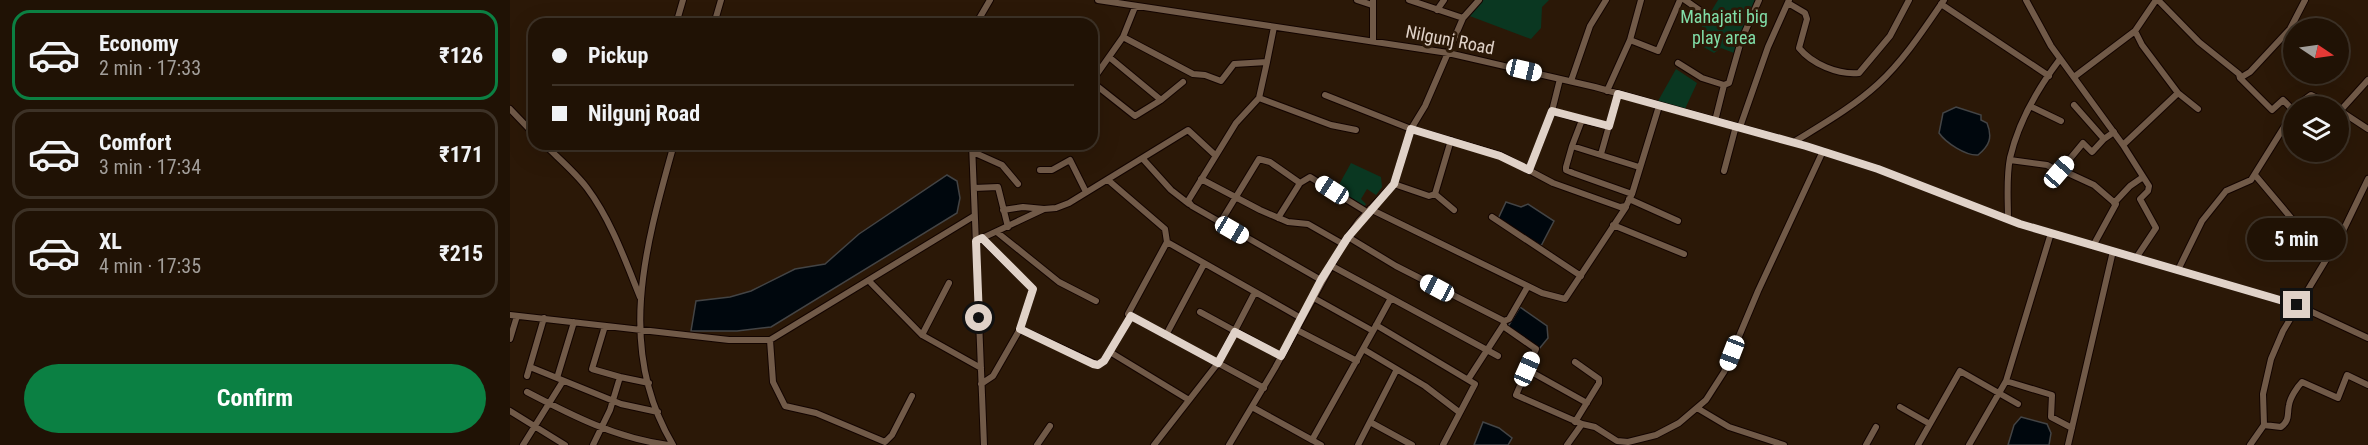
<!DOCTYPE html>
<html lang="en">
<head>
<meta charset="utf-8">
<style>
  :root { --surface:#201205; --page:#2d2013; --text:#f1f3f6; --muted:#a29e9a; --line:#3d3227; --accent:#0b8043 }
  body { margin:0; font-family:"Roboto Condensed",sans-serif; background:var(--page); color:var(--text); height:100vh; display:flex; flex-direction:column; font-size:22px; white-space:nowrap }
  * { box-sizing:border-box; margin:0 }
  p { font-size:20px; color:var(--muted) }
  .icon { flex:none; width:33px; height:33px; fill:none; stroke:currentColor; stroke-width:2; stroke-linecap:round; stroke-linejoin:round }
  .map { position:relative; flex:1; overflow:hidden }
  .drawer { display:flex; flex-direction:column; background:var(--surface); width:510px }
  .drawer>* { flex:none }
  .banner { position:absolute; left:18px; top:18px; width:570px; height:132px; border-radius:18px; box-shadow:0 6px 24px #0002,0 0 0 2px var(--line); display:grid; align-content:center; height:132px; padding:0 24px; background:var(--surface) }
  .needle { width:39px; rotate:103deg }
  .controls { position:absolute; left:1773px; top:18px; display:grid; gap:12px }
  .controls a { display:grid; place-items:center; width:66px; height:66px; border-radius:50%; background:var(--surface); box-shadow:0 6px 24px #0002,0 0 0 2px var(--line); font-size:30px }
  .end { position:absolute; width:27px; height:27px; margin:-14px; border:8px solid #e0d2c8; background:#111; box-shadow:0 0 0 3px #111 }
  .from { border-radius:50% }
  .bubble { position:absolute; height:42px; border-radius:21px; background:var(--surface); box-shadow:0 6px 24px #0002,0 0 0 2px var(--line); font-size:20px; font-weight:700; line-height:42px; text-align:center }
  .car { position:absolute; width:18px; height:36px; margin:-18px -9px; border-radius:8px; box-shadow:0 0 4px 2px #0007; background:linear-gradient(#fff 24%,#345 0 40%,#fff 0 76%,#345 0 86%,#fff 0) }
  .banner b { display:flex; align-items:center; gap:21px; height:57px; font-size:22px }
  .banner b+b { border-top:2px solid var(--line) }
  .banner i { width:15px; height:15px; background:var(--text) }
  ul { padding:10px 0 0; list-style:none }
  li { display:flex; align-items:center; gap:18px; height:90px; margin:0 12px 9px; padding:0 12px; border:3px solid var(--line); border-radius:18px }
  li div { flex:1 }
  li b { display:block; font-size:22px }
  li em { font-style:normal; font-weight:700 }
  li.on { border-color:var(--accent) }
  li>.icon { width:54px; height:54px; stroke-width:1.5 }
  .primary-button { display:flex; gap:12px; margin-top:auto; padding:12px 24px }
  .primary-button a { flex:1; height:69px; border-radius:36px; background:var(--accent); color:#fff; font-size:24px; font-weight:700; line-height:69px; text-align:center }
  main { display:flex; flex:1; min-height:0 }
  .map>svg:first-child { display:block }
  .green { fill:#0a3721 }
  .water { fill:#00070d; stroke:#434445; stroke-width:1.5 }
  .lines { fill:none; stroke-linecap:round; stroke-linejoin:round }
  .minor-casing { stroke:#130400; stroke-width:8 }
  .minor { stroke:#715a48; stroke-width:6 }
  .route { stroke:#e0d2c8; stroke-width:8 }
  .labels { text-anchor:middle; stroke-width:6; stroke-linejoin:round; paint-order:stroke }
  .park-label { font-size:18px; fill:#81dea8; stroke:#2b1807 }
  .street-label { font-size:18px; fill:#e0d2c8; stroke:#2b1807 }
</style>
</head>
<body>
<main>
<section class="drawer">
<ul>
<li class="on"><svg class="icon" aria-label="car" viewBox="0 0 24 24"><path d="M5 17H2v-5l4-1 3-4h7l3 4 3 1v5h-3M9 17h6M6 11h13"/><circle cx="7" cy="17" r="2"/><circle cx="17" cy="17" r="2"/></svg><div><b>Economy</b><p>2 min · 17:33</p></div><em>₹126</em></li>
<li><svg class="icon" aria-label="car" viewBox="0 0 24 24"><path d="M5 17H2v-5l4-1 3-4h7l3 4 3 1v5h-3M9 17h6M6 11h13"/><circle cx="7" cy="17" r="2"/><circle cx="17" cy="17" r="2"/></svg><div><b>Comfort</b><p>3 min · 17:34</p></div><em>₹171</em></li>
<li><svg class="icon" aria-label="car" viewBox="0 0 24 24"><path d="M5 17H2v-5l4-1 3-4h7l3 4 3 1v5h-3M9 17h6M6 11h13"/><circle cx="7" cy="17" r="2"/><circle cx="17" cy="17" r="2"/></svg><div><b>XL</b><p>4 min · 17:35</p></div><em>₹215</em></li>
</ul>
<div class="primary-button"><a>Confirm</a></div>
</section>
<div class="map">
<svg width="1858" height="445" viewBox="0 0 1858 445">
  <rect width="100%" height="100%" fill="#2b1807"/>
  <!-- green -->
  <path class="green" d="M 973,0 L 1039,0 L 1032,7 L 1031,28 L 1021,39 L 957,15 Z
    M 1208,0 L 1247,0 L 1224,53 L 1211,48 L 1204,53 L 1183,41 Z
    M 1166,69 L 1187,83 L 1175,109 L 1148,101 Z
    M 841,163 L 871,177 L 872,187 L 866,195 L 857,189 L 851,199 L 856,204 L 854,207 L 826,190 Z"/>
  <!-- water -->
  <path class="water" d="M 1446,107 L 1471,115 L 1471,120 L 1477,123 C 1483,138 1479,146 1468,155 C 1456,156 1436,143 1429,133 L 1433,113 Z
    M 437,175 L 447,181 L 450,198 L 447,213 L 261,327 L 227,331 L 181,331 L 186,301 L 220,297 L 241,291 L 285,269 L 315,264 L 349,234 Z
    M 996,202 L 1011,207 L 1018,204 L 1044,221 L 1031,246 L 988,219 Z
    M 1010,307 L 1037,326 L 1038,338 L 1029,349 L 997,328 Z
    M 1511,417 L 1537,424 L 1541,433 L 1539,445 L 1498,445 L 1504,425 Z
    M 973,422 L 989,428 L 1002,438 L 998,445 L 964,445 Z"/>
  <g class="lines">
    <!-- minor casing -->
    <g class="minor-casing">
      <path id="minor" d="M 588,0 L 938,53 L 1085,87 L 1296,146 L 1368,169 L 1510,224 L 1787,305 L 1858,338
        M 847,0 L 862,5
        M 863,0 L 863,41
        M 899,0 L 953,18
        M 1175,0 L 1195,14
        M 1516,0 L 1541,46 L 1613,145 L 1668,93 L 1632,45 L 1625,31 L 1646,0
        M 1648,0 L 1689,42 L 1729,74 L 1730,78 L 1740,72 L 1780,29 L 1795,0
        M 1278,3 L 1295,13 L 1297,19 L 1289,48 C 1302,64 1328,75 1349,73 L 1380,36 L 1399,0
        M 1431,4 L 1539,76
        M 927,10 L 934,0
        M 166,24 L 173,0
        M 204,24 L 211,0
        M 466,24 L 480,0
        M 613,37 L 683,74 L 695,75 L 711,81 L 724,64 L 757,62 L 764,27
        M 1120,40 L 1148,51 L 1170,0
        M 757,62 L 749,98 L 726,123 L 678,201 L 682,206 L 811,280
        M 1168,63 L 1192,78 L 1214,85 L 1219,83 L 1231,41 L 1249,0
        M 1564,77 L 1625,31
        M 1730,78 L 1762,110 L 1773,100 L 1784,111
        M 582,81 L 613,37 L 625,7
        M 1061,81 L 1080,26 L 1096,0
        M 582,82 L 625,116 L 651,100 L 599,57
        M 1097,91 L 1120,40 L 1131,0
        M 1668,93 L 1688,109
        M 815,95 L 901,129 L 990,155 L 1043,183 L 1110,207 L 1116,206 L 1122,194 L 1149,106
        M 749,98 L 821,125 L 846,130
        M 651,100 L 673,82
        M 1564,105 L 1594,139 L 1604,132
        M 1520,106 L 1551,121
        M 1786,106 L 1801,95 L 1824,106
        M 0,109 L 24,134
        M 1829,110 L 1858,129
        M 1042,111 L 1050,79
        M 1830,111 L 1858,80
        M 1205,121 L 1214,85
        M 1230,127 L 1258,47 L 1279,0
        M 1284,142 C 1313,124 1343,107 1368,84 C 1394,60 1414,29 1434,0
        M 34,144 C 48,158 65,172 77,188 C 101,220 115,260 130,297
        M 462,144 L 474,445
        M 1613,145 L 1639,186 L 1638,191 L 1630,199 L 1646,228 L 1626,258
        M 1062,146 L 1072,120 L 1099,126
        M 463,152 L 492,165 L 508,184
        M 1091,154 L 1108,94
        M 633,159 L 661,190 L 679,204
        M 1500,160 L 1537,165 L 1554,174 L 1558,173 L 1584,185 L 1606,204 L 1583,246
        M 530,170 L 542,170 L 560,160 L 576,192
        M 1019,170 L 1042,111 L 1072,120
        M 1214,171 L 1226,126
        M 1549,172 L 1573,143 L 1582,152 L 1594,139
        M 1745,175 L 1798,238 L 1819,254
        M 691,179 L 750,210 L 778,222 L 798,224 L 833,244
        M 598,180 L 655,229 L 657,242 L 618,314 L 621,316
        M 884,184 L 919,196 L 925,194 L 941,140
        M 464,188 L 488,187 L 498,227
        M 925,194 L 944,210
        M 1122,194 L 1063,173 L 1056,170 L 1056,167 L 1062,146 L 1129,167
        M 1119,199 L 1168,221
        M 1604,203 L 1620,186 L 1633,177
        M 860,209 L 1032,293 L 1055,299 L 1116,207
        M 493,210 L 513,207 L 534,209
        M 982,217 L 1071,276
        M 768,218 L 790,183 L 800,177 L 857,212
        M 1498,219 C 1498,200 1496,178 1500,158 C 1508,123 1528,88 1550,59
        M 710,223 L 749,159 L 760,162 L 790,183
        M 1103,225 L 1174,254
        M 488,233 L 549,282 L 586,301
        M 838,237 L 886,266 L 994,321 L 999,319 L 1018,286
        M 472,239 L 523,289 L 510,329
        M 466,241 L 534,209 L 546,208 L 559,203 L 678,130 L 705,155
        M 657,242 L 791,318
        M 820,265 L 988,356
        M 1668,270 L 1692,221 L 1716,191 L 1741,180 L 1784,111
        M 361,283 L 412,335 L 471,368
        M 802,297 L 863,331 L 881,298
        M 690,312 L 771,356
        M 0,315 L 219,340 L 260,340 L 464,216
        M 866,325 L 965,384 L 933,445
        M 95,326 L 82,369 L 110,377
        M 993,326 L 1026,349 L 1006,395 L 1072,424
        M 785,329 L 847,361
        M 863,331 L 853,349 L 915,386 L 949,412
        M 412,335 L 439,283
        M 656,335 L 694,264
        M 0,339 L 7,316
        M 260,340 L 263,382 L 275,406 L 306,413 L 375,442 L 382,435 L 402,396
        M 600,352 L 679,400
        M 1065,362 L 1089,379 L 1089,383 L 1065,422
        M 20,367 L 111,404 L 148,412
        M 1016,369 L 1077,403
        M 17,376 L 34,318
        M 47,378 L 64,322
        M 959,378 L 994,324
        M 1496,381 L 1542,395 L 1541,417 L 1562,428
        M 471,384 L 483,376 L 510,329 L 588,365 L 594,361 L 621,316 L 754,388
        M 17,392 C 63,416 106,438 158,445
        M 742,407 L 802,440 L 853,349
        M 1390,407 L 1420,424
        M 1187,408 L 1219,427 L 1274,445
        M 0,411 L 55,445
        M 860,422 L 902,445
        M 1754,425 L 1771,427 C 1780,420 1777,415 1779,405 C 1780,398 1787,387 1792,382 L 1828,398 L 1837,375 L 1858,385
        M 802,440 L 811,445
        M 13,445 L 53,381
        M 83,445 L 100,410 L 110,377 L 139,383
        M 163,445 C 105,348 136,244 164,144
        M 527,445 L 540,426
        M 644,445 L 708,363 L 745,292
        M 719,445 L 765,368 L 833,244 L 849,221 L 884,184 L 901,129 L 915,106 L 953,18 L 969,0
        M 848,445 L 886,371
        M 1057,445 L 1072,424 L 1085,427 L 1107,441 L 1118,442 L 1146,435 L 1169,423 L 1196,400 L 1214,372 L 1248,291 L 1313,151
        M 1356,445 L 1366,427
        M 1408,445 L 1450,371 L 1508,404
        M 1459,445 L 1496,381 L 1541,233
        M 1558,445 L 1603,251
        M 1740,445 L 1754,425 L 1753,394 L 1761,359 L 1773,331 L 1831,235 L 1858,179"/>
    </g>
    <!-- minor -->
    <use href="#minor" class="minor"/>
  </g>
  <g class="lines">
    <!-- route -->
    <path class="route" d="M 469,318 L 466,241 L 472,238 L 523,289 L 510,329 L 583,364 L 588,365 L 594,361 L 621,316 L 708,363 L 725,332 L 771,356 L 811,280 L 838,237 L 884,184 L 901,129 L 990,156 L 1019,170 L 1042,111 L 1099,126 L 1108,94 L 1296,146 L 1368,169 L 1510,224 L 1787,305"/>
  </g>
  <g class="labels">
    <!-- park labels -->
    <g class="park-label">
      <text x="1214" y="23">Mahajati big<tspan x="1214" dy="21">play area</tspan></text>
    </g>
    <!-- street labels -->
    <g class="street-label">
      <text transform="translate(940 40) rotate(11)" y="6">Nilgunj Road</text>
    </g>
  </g>
</svg>
<div class="controls">
<a><svg class="needle" viewBox="-14 -14 28 28"><path d="M0-13l5 13h-10z" fill="#e53935"/><path d="M0 13l5-13h-10z" fill="#a29e9a"/></svg></a>
<a><svg class="icon" aria-label="layers" viewBox="0 0 24 24"><path d="M12 4l9 5-9 5-9-5zM3 14l9 5 9-5"/></svg></a>
</div>
<i class="end from" style="left:469px;top:318px"></i>
<i class="end" style="left:1787px;top:305px"></i>
<div class="bubble" style="left:1737px;top:218px;width:99px">5 min</div>
<i class="car" style="left:1014px;top:70px;rotate:103deg"></i>
<i class="car" style="left:1549px;top:172px;rotate:41deg"></i>
<i class="car" style="left:822px;top:190px;rotate:303deg"></i>
<i class="car" style="left:722px;top:230px;rotate:120deg"></i>
<i class="car" style="left:927px;top:288px;rotate:298deg"></i>
<i class="car" style="left:1222px;top:353px;rotate:201deg"></i>
<i class="car" style="left:1017px;top:369px;rotate:24deg"></i>
<div class="banner">
<b><i class="from"></i>Pickup</b>
<b><i></i>Nilgunj Road</b>
</div>
</div>
</main>
</body>
</html>
